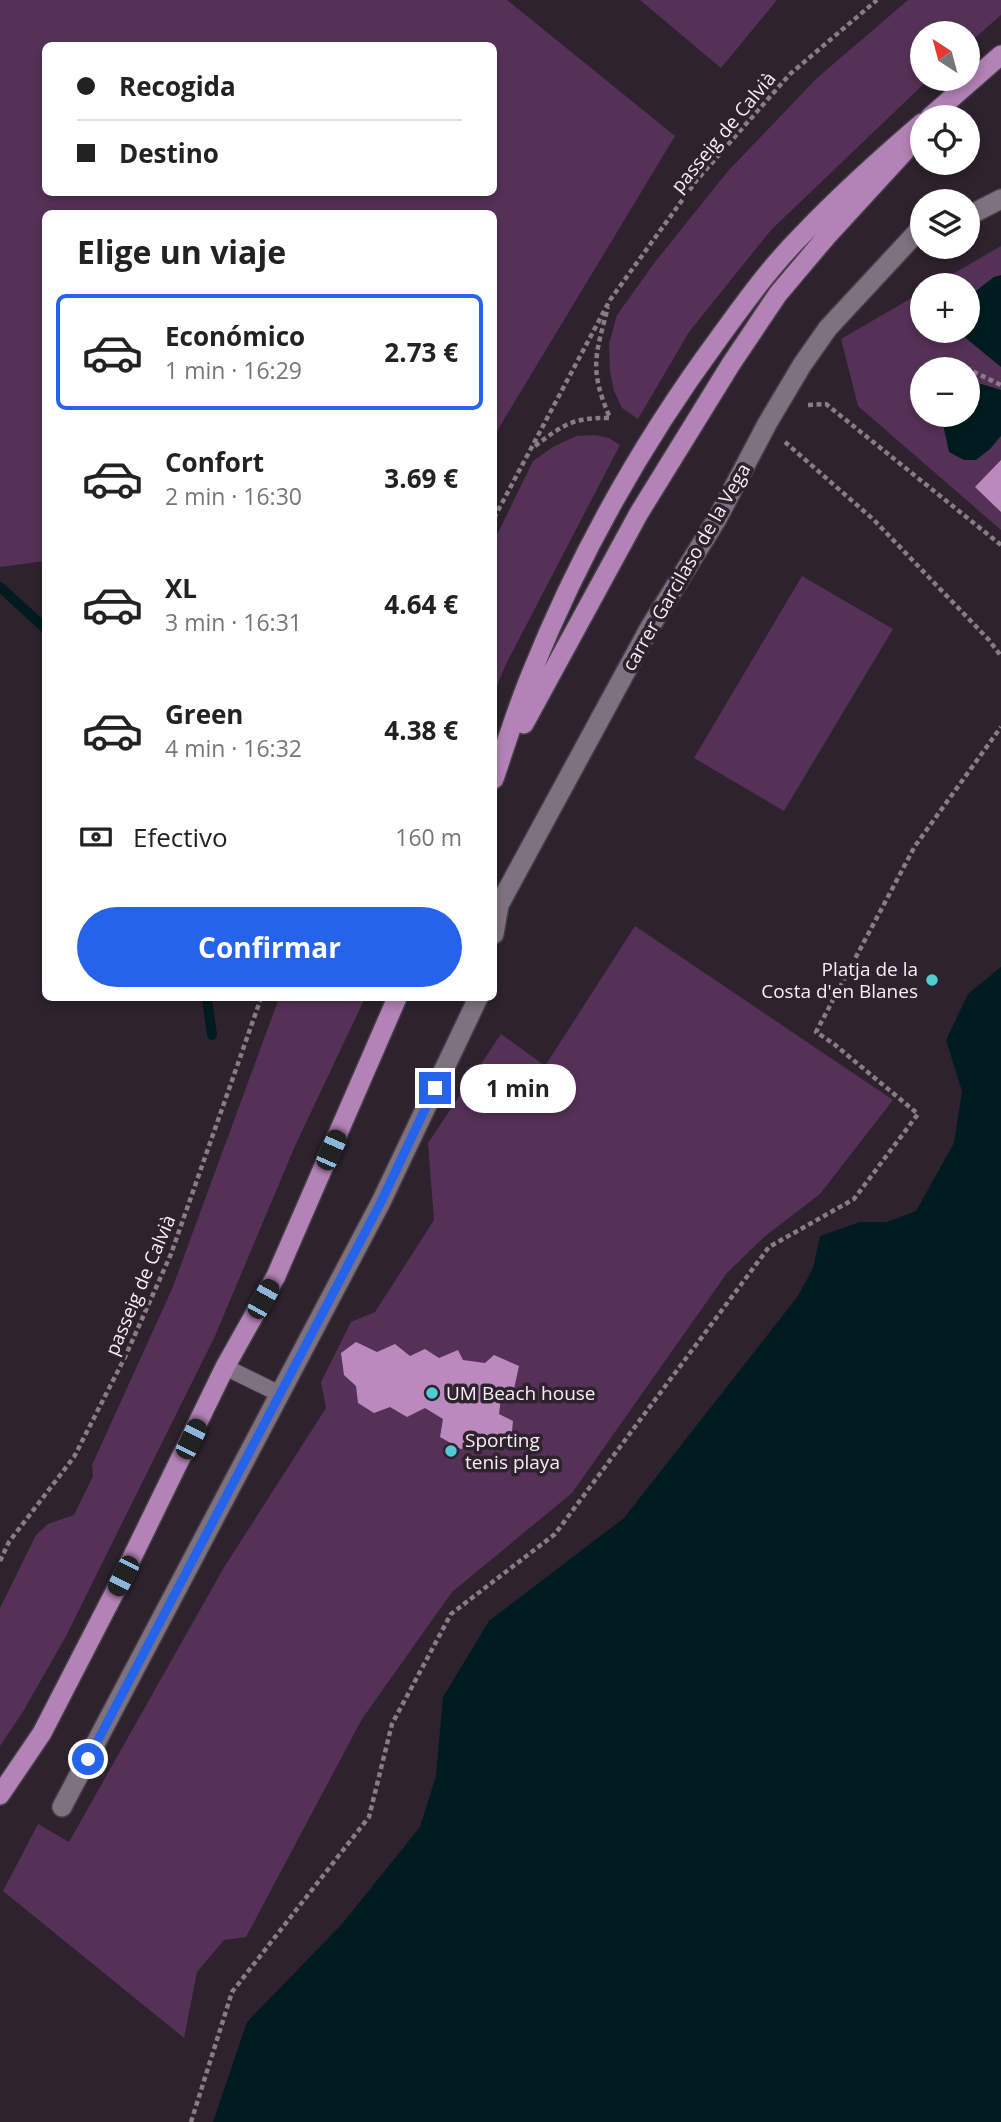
<!DOCTYPE html>
<html lang="es">
<head>
<meta charset="utf-8">
<style>
  :root { --surface:#fff; --page:#f6f6f6; --text:#222; --muted:#767676; --line:#e0e0e0; --accent:#2563eb }
  body { margin:0; font-family:"Open Sans",sans-serif; background:var(--page); color:var(--text); height:100vh; display:flex; flex-direction:column; font-size:26px; white-space:nowrap }
  * { box-sizing:border-box; margin:0 }
  p { font-size:23px; color:var(--muted) }
  .icon { flex:none; width:38px; height:38px; fill:none; stroke:currentColor; stroke-width:2; stroke-linecap:round; stroke-linejoin:round }
  .map { position:relative; flex:1; overflow:hidden }
  .details { position:absolute; left:42px; top:210px; width:455px; height:791px; display:flex; flex-direction:column; background:var(--surface); border-radius:10px; box-shadow:0 4px 10px #0003 }
  .details>* { flex:none }
  .hud { position:absolute; left:42px; top:42px; width:455px; height:154px; border-radius:10px; box-shadow:0 4px 10px #0003; display:grid; align-content:center; height:154px; padding:0 35px; background:var(--surface) }
  .needle { width:46px; rotate:324deg }
  .tools { position:absolute; left:910px; top:21px; display:grid; gap:14px }
  .tools a { display:grid; place-items:center; width:70px; height:70px; border-radius:50%; background:var(--surface); box-shadow:0 4px 10px #0003; font-size:35px }
  .end { position:absolute; width:32px; height:32px; margin:-16px; border:9px solid #2563eb; background:#fff; box-shadow:0 0 0 4px #fff }
  .from { border-radius:50% }
  .bubble { position:absolute; height:49px; border-radius:24px; background:var(--surface); box-shadow:0 4px 10px #0003; font-size:23px; font-weight:700; line-height:49px; text-align:center }
  .car { position:absolute; width:21px; height:42px; margin:-21px -10px; border-radius:9px; box-shadow:0 0 5px 2px #0007; background:linear-gradient(#222 24%,#8ab4d8 0 40%,#222 0 76%,#8ab4d8 0 86%,#222 0) }
  .hud b { display:flex; align-items:center; gap:24px; height:66px; font-size:26px }
  .hud b+b { border-top:2px solid var(--line) }
  .hud i { width:18px; height:18px; background:var(--text) }
  ul { padding:0; list-style:none }
  li { display:flex; align-items:center; gap:21px; height:116px; margin:0 14px 10px; padding:0 21px; border:4px solid transparent; border-radius:10px }
  li div { flex:1 }
  li b { display:block; font-size:26px }
  li em { font-style:normal; font-weight:700 }
  li.selected { border-color:var(--accent) }
  li>.icon { width:63px; height:63px; stroke-width:1.5 }
  h2 { padding:0 35px; font-size:32px; line-height:84px }
  .pay { display:flex; align-items:center; gap:18px; height:77px; padding:0 35px; font-size:26px }
  .pay p { margin-inline-start:auto }
  .cta { display:flex; gap:14px; margin-top:auto; padding:14px 35px }
  .cta a { flex:1; height:80px; border-radius:42px; background:var(--accent); color:#fff; font-size:28px; font-weight:700; line-height:80px; text-align:center }
  .map>svg:first-child { display:block }
  .green { fill:#553157; fill-rule:evenodd }
  .water { fill:#001c1e }
  .lines { fill:none; stroke-linecap:round; stroke-linejoin:round }
  .stream { stroke:#001c1e; stroke-width:10 }
  .building { fill:#bc89be }
  .service-casing { stroke:#463e47; stroke-width:18 }
  .minor-casing { stroke:#463e47; stroke-width:22 }
  .primary-casing { stroke:#463e47; stroke-width:22 }
  .path { stroke:#877d87; stroke-width:4.5; stroke-dasharray:5 3.5; stroke-linecap:butt }
  .service { stroke:#7f7280; stroke-width:16 }
  .minor { stroke:#7f7280; stroke-width:19 }
  .primary { stroke:#b382b6; stroke-width:19 }
  .route { stroke:#2563eb; stroke-width:9 }
  .poi-dot { fill:#51ccd5; stroke:#2d222e; stroke-width:2.5 }
  .labels { text-anchor:middle; stroke-width:7; stroke-linejoin:round; paint-order:stroke }
  .street-label { font-size:19px; fill:#f6eef6; stroke:#2d222e }
  .poi-label { font-size:19px; fill:#f6eef6; stroke:#2d222e; text-anchor:start }
</style>
</head>
<body>
<div class="map">
<svg width="1001" height="2122" viewBox="0 0 1001 2122">
  <rect width="100%" height="100%" fill="#2d222e"/>
  <!-- green -->
  <path class="green" d="M 0,0 L 507,0 L 675,136 L 494,436 L 494,214 L 46,214 L 45,561 L 0,567 ZM 46,46 L 494,46 L 494,192 L 46,192 Z
    M 640,0 L 777,0 L 721,68 Z
    M 908,0 L 1001,0 L 1001,15 L 968,44 L 968,33 L 922,33 L 922,79 L 929,79 L 771,230 L 689,332 L 638,419 L 622,408 L 614,391 L 610,372 L 609,344 L 617,315 L 655,262 L 728,171 L 817,78 Z
    M 1001,246 L 1001,530 L 858,406 L 841,339 L 922,292 L 922,331 L 968,331 L 968,285 L 934,285 ZM 922,369 L 968,369 L 968,415 L 922,415 Z
    M 595,435 L 609,438 L 620,445 L 506,664 L 494,693 L 494,541 L 533,461 L 553,447 L 576,436 Z
    M 802,576 L 893,629 L 784,811 L 694,758 Z
    M 635,926 L 893,1100 L 820,1194 L 764,1237 L 727,1273 L 572,1493 L 452,1592 L 362,1719 L 246,1937 L 224,1940 L 197,1972 L 184,2038 L 3,1891 L 38,1824 L 69,1842 L 223,1569 L 326,1408 L 321,1382 L 351,1322 L 375,1312 L 434,1220 L 428,1143 L 501,1034 L 545,1066 Z
    M 279,998 L 365,998 L 295,1146 L 215,1336 L 66,1636 L 24,1710 L 0,1746 L 0,1608 L 36,1535 L 48,1524 L 74,1515 L 93,1476 L 92,1465 L 172,1289 Z"/>
  <!-- water -->
  <path class="water" d="M 1001,275 L 1001,367 L 962,335 L 960,331 L 968,331 L 968,297 L 994,277 Z
    M 968,380 L 1001,390 L 1001,436 L 990,449 L 976,460 L 964,460 L 949,452 L 941,415 L 968,415 Z
    M 1001,967 L 1001,2122 L 213,2122 L 247,2022 L 342,1924 L 420,1827 L 436,1776 L 443,1697 L 489,1621 L 624,1518 L 798,1296 L 813,1268 L 820,1236 L 860,1222 L 887,1222 L 916,1211 L 954,1143 L 962,1091 L 946,1040 L 968,994 Z"/>
  <g class="lines">
    <!-- stream -->
    <path class="stream" d="M 0,587 L 46,629
      M 207,998 L 212,1035"/>
  </g>
  <!-- building -->
  <path class="building" d="M 1001,460 L 1001,512 L 975,487 Z
    M 356,1342 L 377,1352 L 395,1344 L 410,1356 L 425,1349 L 439,1358 L 458,1350 L 463,1360 L 485,1363 L 494,1355 L 519,1366 L 514,1389 L 501,1398 L 499,1414 L 513,1421 L 511,1441 L 492,1451 L 480,1443 L 461,1449 L 440,1437 L 443,1419 L 425,1408 L 407,1417 L 390,1407 L 374,1413 L 358,1403 L 356,1386 L 344,1375 L 341,1353 Z"/>
  <g class="lines">
    <!-- service casing -->
    <g class="service-casing">
      <path id="service" d="M 225,1367 L 280,1394"/>
    </g>
    <!-- minor casing -->
    <g class="minor-casing">
      <path id="minor" d="M 968,216 L 1001,199
        M 494,934 L 499,905 L 650,627 L 717,519 L 767,424 L 802,365 L 828,328 L 919,230 L 922,229
        M 62,1807 L 381,1202 L 478,998"/>
    </g>
    <!-- primary casing -->
    <g class="primary-casing">
      <path id="primary" d="M 930,117 L 1001,55
        M 524,724 L 639,513 L 731,364 L 778,294 L 827,236 L 905,151
        M 494,779 C 506,744 517,708 531,674 C 579,555 643,441 719,338 C 745,302 771,266 802,235 C 840,195 880,159 922,123
        M 0,1795 L 42,1733 L 123,1576 L 225,1367 L 276,1276 L 397,998"/>
    </g>
    <!-- path -->
    <path class="path" d="M 958,364 L 1001,385
      M 808,405 L 826,404 L 1001,545
      M 785,442 L 874,520 L 989,640 L 1001,656
      M 535,446 C 563,425 573,417 610,418 C 589,369 595,357 608,307
      M 494,518 L 610,300 L 696,181 L 790,74 L 877,0
      M 0,1561 L 9,1542 L 74,1457 L 125,1357 L 171,1254 L 261,998
      M 191,2122 L 232,1992 L 369,1817 L 392,1724 L 451,1614 L 555,1534 L 769,1247 L 854,1199 L 918,1114 L 834,1044 L 816,1032 L 915,846 L 1001,727"/>
    <!-- service -->
    <use href="#service" class="service"/>
    <!-- minor -->
    <use href="#minor" class="minor"/>
    <!-- primary -->
    <use href="#primary" class="primary"/>
  </g>
  <g class="lines">
    <!-- route -->
    <path class="route" d="M 88,1759 L 381,1202 L 435,1088"/>
  </g>
  <!-- markers -->
  <g class="poi-dot">
    <circle cx="932" cy="980" r="7"/>
    <circle cx="432" cy="1393" r="7"/>
    <circle cx="451" cy="1451" r="7"/>
  </g>
  <g class="labels">
    <!-- street labels -->
    <g class="street-label">
      <text transform="translate(723 132) rotate(-50)" y="7">passeig de Calvià</text>
      <text transform="translate(686 567) rotate(-60)" y="7">carrer Garcilaso de la Vega</text>
      <text transform="translate(140 1285) rotate(-67)" y="7">passeig de Calvià</text>
    </g>
    <!-- poi labels -->
    <g class="poi-label">
      <text x="918" y="976" text-anchor="end">Platja de la<tspan x="918" dy="22">Costa d'en Blanes</tspan></text>
      <text x="446" y="1400">UM Beach house</text>
      <text x="465" y="1447">Sporting<tspan x="465" dy="22">tenis playa</tspan></text>
    </g>
  </g>
</svg>
<div class="tools">
<a><svg class="needle" viewBox="-14 -14 28 28"><path d="M0-13l5 13h-10z" fill="#e53935"/><path d="M0 13l5-13h-10z" fill="#767676"/></svg></a>
<a><svg class="icon" aria-label="locate" viewBox="0 0 24 24"><circle cx="12" cy="12" r="6"/><path d="M12 2v4M12 18v4M2 12h4M18 12h4"/></svg></a>
<a><svg class="icon" aria-label="layers" viewBox="0 0 24 24"><path d="M12 4l9 5-9 5-9-5zM3 14l9 5 9-5"/></svg></a>
<a>+</a>
<a>−</a>
</div>
<i class="end from" style="left:88px;top:1759px"></i>
<i class="end" style="left:435px;top:1088px"></i>
<div class="bubble" style="left:460px;top:1064px;width:116px">1 min</div>
<i class="car" style="left:331px;top:1150px;rotate:24deg"></i>
<i class="car" style="left:263px;top:1299px;rotate:29deg"></i>
<i class="car" style="left:191px;top:1439px;rotate:26deg"></i>
<i class="car" style="left:123px;top:1576px;rotate:207deg"></i>
<div class="hud">
<b><i class="from"></i>Recogida</b>
<b><i></i>Destino</b>
</div>
<section class="details">
<h2>Elige un viaje</h2>
<ul>
<li class="selected"><svg class="icon" aria-label="car" viewBox="0 0 24 24"><path d="M5 17H2v-5l4-1 3-4h7l3 4 3 1v5h-3M9 17h6M6 11h13"/><circle cx="7" cy="17" r="2"/><circle cx="17" cy="17" r="2"/></svg><div><b>Económico</b><p>1 min · 16:29</p></div><em>2.73 €</em></li>
<li><svg class="icon" aria-label="car" viewBox="0 0 24 24"><path d="M5 17H2v-5l4-1 3-4h7l3 4 3 1v5h-3M9 17h6M6 11h13"/><circle cx="7" cy="17" r="2"/><circle cx="17" cy="17" r="2"/></svg><div><b>Confort</b><p>2 min · 16:30</p></div><em>3.69 €</em></li>
<li><svg class="icon" aria-label="car" viewBox="0 0 24 24"><path d="M5 17H2v-5l4-1 3-4h7l3 4 3 1v5h-3M9 17h6M6 11h13"/><circle cx="7" cy="17" r="2"/><circle cx="17" cy="17" r="2"/></svg><div><b>XL</b><p>3 min · 16:31</p></div><em>4.64 €</em></li>
<li><svg class="icon" aria-label="car" viewBox="0 0 24 24"><path d="M5 17H2v-5l4-1 3-4h7l3 4 3 1v5h-3M9 17h6M6 11h13"/><circle cx="7" cy="17" r="2"/><circle cx="17" cy="17" r="2"/></svg><div><b>Green</b><p>4 min · 16:32</p></div><em>4.38 €</em></li>
</ul>
<div class="pay"><svg class="icon" aria-label="cash" viewBox="0 0 24 24"><path d="M3 7h18v10H3z"/><circle cx="12" cy="12" r="2"/></svg>Efectivo<p>160 m</p></div>
<div class="cta"><a>Confirmar</a></div>
</section>
</div>
</body>
</html>
